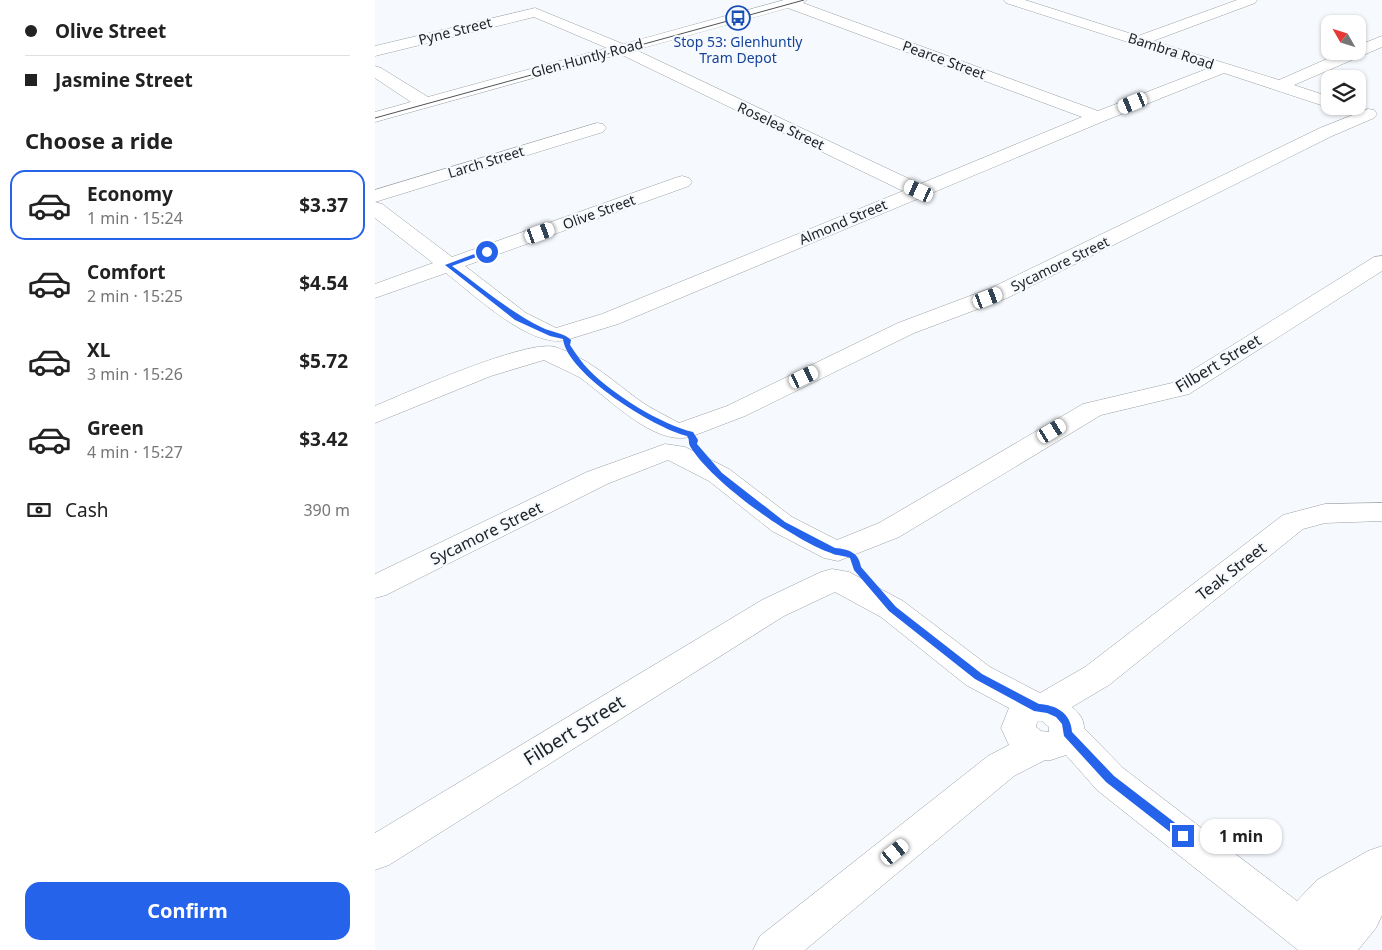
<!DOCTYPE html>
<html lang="en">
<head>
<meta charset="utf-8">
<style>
  :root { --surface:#fff; --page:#f2f2f2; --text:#222; --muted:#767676; --line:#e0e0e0; --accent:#2563eb }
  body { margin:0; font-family:"Noto Sans",sans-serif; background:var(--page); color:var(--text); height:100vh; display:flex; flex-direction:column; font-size:19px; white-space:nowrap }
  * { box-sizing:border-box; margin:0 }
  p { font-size:16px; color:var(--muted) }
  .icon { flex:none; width:28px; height:28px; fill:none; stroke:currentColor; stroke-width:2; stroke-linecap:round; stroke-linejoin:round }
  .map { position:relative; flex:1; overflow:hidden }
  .side { display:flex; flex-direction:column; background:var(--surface); width:375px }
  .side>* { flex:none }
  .top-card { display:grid; align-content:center; height:110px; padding:0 25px; background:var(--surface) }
  .needle { width:32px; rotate:309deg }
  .controls { position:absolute; left:946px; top:15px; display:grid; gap:10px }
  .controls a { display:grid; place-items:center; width:45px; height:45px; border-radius:10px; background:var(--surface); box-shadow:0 1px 4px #0004; font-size:25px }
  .end { position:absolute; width:22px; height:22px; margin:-11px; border:6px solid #2563eb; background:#fff; box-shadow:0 0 0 2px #fff }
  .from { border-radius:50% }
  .bubble { position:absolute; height:35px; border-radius:15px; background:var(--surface); box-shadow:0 1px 4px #0004; font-size:16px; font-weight:700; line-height:35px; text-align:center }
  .car { position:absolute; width:15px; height:30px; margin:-15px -8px; border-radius:6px; box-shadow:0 0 4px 1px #0007; background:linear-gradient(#fff 24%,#345 0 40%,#fff 0 76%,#345 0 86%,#fff 0) }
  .top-card b { display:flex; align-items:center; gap:18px; height:48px; font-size:19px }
  .top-card b+b { border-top:1px solid var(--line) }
  .top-card i { width:12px; height:12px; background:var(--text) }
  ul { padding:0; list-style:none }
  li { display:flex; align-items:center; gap:15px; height:70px; margin:0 10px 8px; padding:0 15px; border:2px solid transparent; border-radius:15px }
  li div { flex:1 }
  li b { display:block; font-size:19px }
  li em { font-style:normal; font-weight:700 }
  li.active { border-color:var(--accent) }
  li>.icon { width:45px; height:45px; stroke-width:1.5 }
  h2 { padding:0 25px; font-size:22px; line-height:60px }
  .pay { display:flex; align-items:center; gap:12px; height:55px; padding:0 25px; font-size:19px }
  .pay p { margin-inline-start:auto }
  .primary-button { display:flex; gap:10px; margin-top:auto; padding:10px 25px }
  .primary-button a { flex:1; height:58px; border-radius:15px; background:var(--accent); color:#fff; font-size:20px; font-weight:700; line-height:58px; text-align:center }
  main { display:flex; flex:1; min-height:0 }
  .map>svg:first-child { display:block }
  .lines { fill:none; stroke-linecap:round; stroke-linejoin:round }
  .minor-casing { stroke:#9ba0a3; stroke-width:1 }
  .minor { fill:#fff; fill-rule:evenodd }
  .tram { stroke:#505354; stroke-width:1 }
  .route { fill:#2563eb }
  .labels { text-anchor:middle; stroke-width:4.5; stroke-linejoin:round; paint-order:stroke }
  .far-street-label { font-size:14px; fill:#1e2021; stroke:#f6fafe }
  .far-transit-label { font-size:14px; fill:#164399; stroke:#f6fafe }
  .street-label { font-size:16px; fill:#1e2021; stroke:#f6fafe }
  .near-street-label { font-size:19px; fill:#1e2021; stroke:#f6fafe }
</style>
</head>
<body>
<main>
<section class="side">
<div class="top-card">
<b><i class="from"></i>Olive Street</b>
<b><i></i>Jasmine Street</b>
</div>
<h2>Choose a ride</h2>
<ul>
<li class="active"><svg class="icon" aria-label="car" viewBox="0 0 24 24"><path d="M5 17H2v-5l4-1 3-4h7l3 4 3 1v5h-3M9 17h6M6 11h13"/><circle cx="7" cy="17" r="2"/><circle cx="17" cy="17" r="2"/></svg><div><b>Economy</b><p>1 min · 15:24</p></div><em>$3.37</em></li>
<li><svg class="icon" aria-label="car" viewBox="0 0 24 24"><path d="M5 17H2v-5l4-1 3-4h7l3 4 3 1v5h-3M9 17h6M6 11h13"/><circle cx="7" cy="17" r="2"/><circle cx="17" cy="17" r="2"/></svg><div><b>Comfort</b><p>2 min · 15:25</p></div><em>$4.54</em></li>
<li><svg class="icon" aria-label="car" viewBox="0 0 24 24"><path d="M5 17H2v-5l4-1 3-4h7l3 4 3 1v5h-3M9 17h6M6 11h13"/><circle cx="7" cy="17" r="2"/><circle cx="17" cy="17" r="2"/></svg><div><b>XL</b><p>3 min · 15:26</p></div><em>$5.72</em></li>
<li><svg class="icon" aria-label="car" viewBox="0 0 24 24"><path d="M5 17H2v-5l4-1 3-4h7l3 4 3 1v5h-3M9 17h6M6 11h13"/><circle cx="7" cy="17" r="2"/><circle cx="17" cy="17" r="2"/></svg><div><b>Green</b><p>4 min · 15:27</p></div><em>$3.42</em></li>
</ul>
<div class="pay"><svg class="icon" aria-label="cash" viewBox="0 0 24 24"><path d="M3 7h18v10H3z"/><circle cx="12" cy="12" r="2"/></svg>Cash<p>390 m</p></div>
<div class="primary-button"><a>Confirm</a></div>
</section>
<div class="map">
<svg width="1007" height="950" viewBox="0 0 1007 950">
  <rect width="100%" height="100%" fill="#f6fafe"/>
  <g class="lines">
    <!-- minor casing -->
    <g class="minor-casing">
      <path id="minor" d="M 409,0 L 432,0 L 428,3 L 723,111 L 834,68 L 631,3 L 629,0 L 650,0 L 763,36 L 862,0 L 882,0 L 880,3 L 778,41 L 904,80 L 970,51 L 982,51 L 982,46 L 1007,36 L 1007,47 L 919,85 L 955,97 L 955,106 L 958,106 L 949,106 L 849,73 L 729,121 L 243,324 L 191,340 C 156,349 99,295 71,273 L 0,298 L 0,284 L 58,263 L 0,218 L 0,202 L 7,204 L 77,257 L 300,178 L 307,176 L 314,178 L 317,182 L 314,186 L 90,266 L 151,313 L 181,328 L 227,314 L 528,191 L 245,54 L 0,122 L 0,112 L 36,102 L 0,78 L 0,66 L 6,68 L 53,97 L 232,48 L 159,17 L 0,56 L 0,46 L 160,8 L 248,44 ZM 413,8 L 707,117 L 545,184 L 261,50 Z
        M 993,109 L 999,110 L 1002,114 L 999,118 L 957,136 L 632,298 L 539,333 L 370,416 L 315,437 C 278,446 233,397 204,377 C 193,371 180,366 169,360 L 116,376 L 0,423 L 0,406 C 33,392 152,339 180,347 C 211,357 236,379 261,398 C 274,408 290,415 304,423 L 352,406 L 523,323 L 616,288 L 945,128 Z
        M 222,123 L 228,124 L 231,128 L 228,132 L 0,202 L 0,190 Z
        M 1007,256 L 1007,271 L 814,394 L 726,415 L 524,537 L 463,561 L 449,558 L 397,531 L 334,481 L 293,460 L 232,484 L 11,595 L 0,598 L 0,574 L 212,472 L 290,444 L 310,447 L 354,469 L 417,517 L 462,540 L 504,523 L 708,404 L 797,383 L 999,257 Z
        M 1007,503 L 1007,521 L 950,523 L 928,529 L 734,685 L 697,707 C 704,713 709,719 709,728 L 748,768 L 922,901 L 942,880 L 993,851 L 1007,846 L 1007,915 L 1001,928 L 983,950 L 923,950 L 722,790 L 691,755 L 676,760 L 670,760 L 639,776 L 430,950 L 378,950 L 385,936 L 613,756 L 634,745 L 626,728 L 634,708 L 591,685 L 506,617 L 460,592 L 409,616 L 14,865 L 0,870 L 0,833 L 387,600 L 446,572 L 457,569 L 474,572 L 528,601 L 615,667 L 665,693 L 710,667 L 908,515 L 950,504 ZM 667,721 L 674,727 L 674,732 L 666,731 L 661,727 L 662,722 Z"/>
    </g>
    <!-- minor -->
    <use href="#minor" class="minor"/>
    <!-- tram -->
    <path class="tram" d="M 0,118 L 429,0"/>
  </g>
  <!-- route -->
  <path class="route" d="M 110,250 L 115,252 L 77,266 C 107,288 135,312 168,328 C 176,332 190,333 196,340 L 195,345 C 201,354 207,363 214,370 C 237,394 287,425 318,432 L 323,440 L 322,444 L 347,473 L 410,522 L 460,548 C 474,549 484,553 486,567 L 521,607 L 607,674 L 664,704 C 681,705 696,713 697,732 L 739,776 L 812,832 L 813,836 L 812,839 L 804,839 L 731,782 L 689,736 L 687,724 L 681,717 L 672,713 L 659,711 L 600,679 L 514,611 L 479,570 L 475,558 C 468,555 462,556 456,553 C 418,540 335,481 315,446 C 313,442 315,440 312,436 C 279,428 192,374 188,339 L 175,336 L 140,320 L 70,265 Z"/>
  <!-- icons -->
  <defs>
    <g id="bus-ring" transform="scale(1.25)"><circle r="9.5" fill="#f6fafe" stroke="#1a4fb4" stroke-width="1.5"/><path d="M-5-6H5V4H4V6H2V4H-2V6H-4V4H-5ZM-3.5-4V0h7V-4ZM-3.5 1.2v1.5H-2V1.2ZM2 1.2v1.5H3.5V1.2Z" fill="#1a4fb4"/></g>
  </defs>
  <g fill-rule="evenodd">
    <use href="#bus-ring" x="363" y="18"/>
  </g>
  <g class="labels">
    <!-- far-street labels -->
    <g class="far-street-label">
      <text transform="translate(80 31) rotate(-14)" y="5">Pyne Street</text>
      <text transform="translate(796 51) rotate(18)" y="5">Bambra Road</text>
      <text transform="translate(212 58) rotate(-15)" y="5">Glen Huntly Road</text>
      <text transform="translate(569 60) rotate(20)" y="5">Pearce Street</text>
      <text transform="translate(406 126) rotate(25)" y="5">Roselea Street</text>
      <text transform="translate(111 162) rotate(-17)" y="5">Larch Street</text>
      <text transform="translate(224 212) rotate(-20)" y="5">Olive Street</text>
      <text transform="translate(468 222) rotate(-23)" y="5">Almond Street</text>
      <text transform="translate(685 264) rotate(-26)" y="5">Sycamore Street</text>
    </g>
    <!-- far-transit labels -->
    <g class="far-transit-label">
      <text x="363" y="47">Stop 53: Glenhuntly<tspan x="363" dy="16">Tram Depot</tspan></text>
    </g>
    <!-- street labels -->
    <g class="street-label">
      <text transform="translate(843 363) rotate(-31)" y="6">Filbert Street</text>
      <text transform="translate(111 533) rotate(-26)" y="6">Sycamore Street</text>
      <text transform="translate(856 571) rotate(-38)" y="6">Teak Street</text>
    </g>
    <!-- near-street labels -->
    <g class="near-street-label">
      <text transform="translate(199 730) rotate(-32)" y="7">Filbert Street</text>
    </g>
  </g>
</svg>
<div class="controls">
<a><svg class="needle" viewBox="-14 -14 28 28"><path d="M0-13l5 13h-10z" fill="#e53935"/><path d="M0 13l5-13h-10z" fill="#767676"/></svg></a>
<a><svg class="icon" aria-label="layers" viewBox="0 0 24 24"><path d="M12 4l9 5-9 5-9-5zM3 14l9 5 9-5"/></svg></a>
</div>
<i class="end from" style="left:112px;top:252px"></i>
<i class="end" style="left:808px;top:836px"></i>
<div class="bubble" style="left:825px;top:819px;width:82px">1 min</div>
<i class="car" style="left:758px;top:103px;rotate:248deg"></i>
<i class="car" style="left:544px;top:191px;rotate:295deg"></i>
<i class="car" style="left:165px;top:233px;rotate:70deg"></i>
<i class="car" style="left:613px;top:298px;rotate:69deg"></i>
<i class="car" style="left:429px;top:377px;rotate:64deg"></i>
<i class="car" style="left:677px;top:431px;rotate:59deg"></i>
<i class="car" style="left:520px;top:852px;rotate:51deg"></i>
</div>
</main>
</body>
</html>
